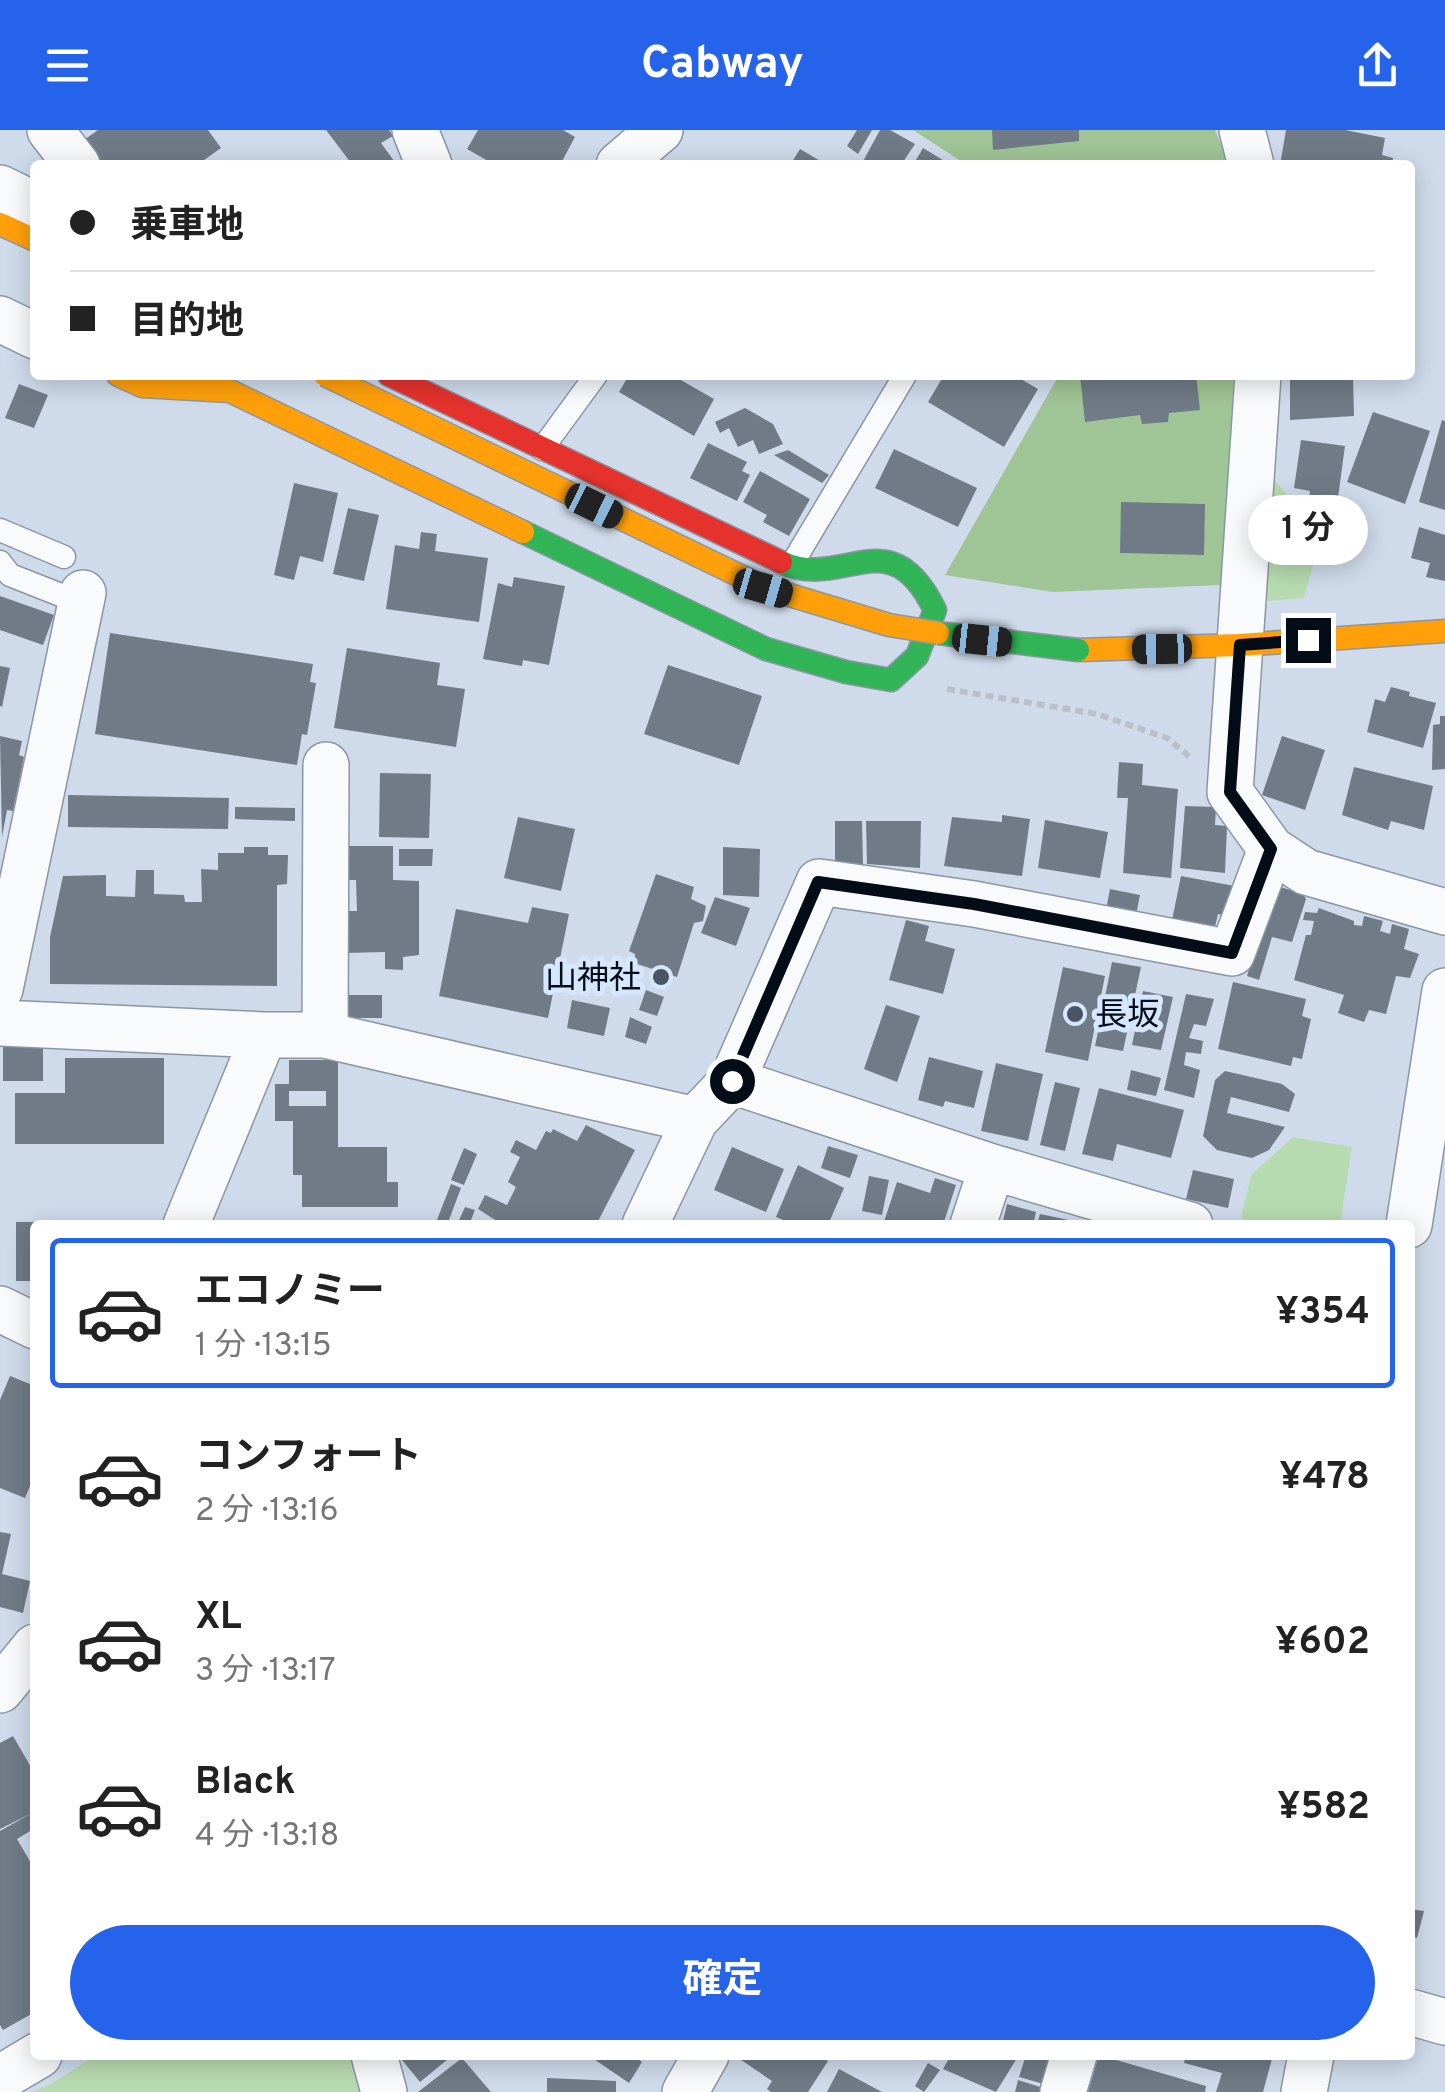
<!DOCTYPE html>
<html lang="ja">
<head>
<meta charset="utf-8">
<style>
  :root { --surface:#fff; --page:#f6f6f6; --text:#222; --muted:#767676; --line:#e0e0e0; --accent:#2563eb }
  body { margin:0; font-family:Overpass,"Noto Sans JP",sans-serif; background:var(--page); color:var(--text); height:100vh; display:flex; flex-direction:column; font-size:38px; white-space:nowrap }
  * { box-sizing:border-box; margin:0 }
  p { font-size:32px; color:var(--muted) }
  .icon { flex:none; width:55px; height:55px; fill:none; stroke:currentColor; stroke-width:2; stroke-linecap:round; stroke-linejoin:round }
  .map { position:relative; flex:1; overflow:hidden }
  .panel { position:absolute; left:30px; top:1090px; width:1385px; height:840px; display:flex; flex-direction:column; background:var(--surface); border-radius:10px; box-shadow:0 5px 25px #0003 }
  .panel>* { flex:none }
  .hud { position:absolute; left:30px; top:30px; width:1385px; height:220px; border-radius:10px; box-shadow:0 5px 25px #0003; display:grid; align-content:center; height:220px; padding:0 40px; background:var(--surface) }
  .end { position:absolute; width:45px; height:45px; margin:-22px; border:12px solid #040c18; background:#fff; box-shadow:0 0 0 5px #fff }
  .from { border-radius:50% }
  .bubble { position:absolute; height:70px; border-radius:35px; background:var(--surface); box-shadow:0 5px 25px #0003; font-size:32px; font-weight:700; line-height:70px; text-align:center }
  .car { position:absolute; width:30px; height:60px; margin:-30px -15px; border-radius:12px; box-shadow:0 0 8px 2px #0007; background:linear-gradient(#222 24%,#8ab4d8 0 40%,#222 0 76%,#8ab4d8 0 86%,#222 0) }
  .hud b { display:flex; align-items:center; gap:35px; height:95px; font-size:38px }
  .hud b+b { border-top:2px solid var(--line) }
  .hud i { width:25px; height:25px; background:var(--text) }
  ul { padding:18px 0 0; list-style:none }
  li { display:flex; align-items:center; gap:30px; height:150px; margin:0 20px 15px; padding:0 20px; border:5px solid transparent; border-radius:10px }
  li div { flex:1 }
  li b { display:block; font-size:38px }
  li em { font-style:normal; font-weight:700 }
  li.active { border-color:var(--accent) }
  li>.icon { width:90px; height:90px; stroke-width:1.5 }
  .primary-button { display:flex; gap:20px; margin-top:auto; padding:20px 40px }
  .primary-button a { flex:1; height:115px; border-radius:60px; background:var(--accent); color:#fff; font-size:40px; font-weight:700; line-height:115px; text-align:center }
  header { display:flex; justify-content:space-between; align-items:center; height:130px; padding:0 40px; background:var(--accent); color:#fff; font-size:45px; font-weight:700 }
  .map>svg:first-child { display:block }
  .green { fill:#b7dbb0 }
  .forest { fill:#9fc495 }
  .building { fill:#707b87; fill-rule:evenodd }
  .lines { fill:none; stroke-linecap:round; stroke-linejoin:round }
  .lane-casing { stroke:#8b96a4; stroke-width:25 }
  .street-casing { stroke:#8b96a4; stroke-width:48 }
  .fast-casing { stroke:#8b96a4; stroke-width:25 }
  .slow-casing { stroke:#8b96a4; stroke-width:25 }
  .jam-casing { stroke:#8b96a4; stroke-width:25 }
  .path { stroke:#bcc0c6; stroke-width:6; stroke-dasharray:8 5; stroke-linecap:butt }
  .lane { stroke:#f8fafc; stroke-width:22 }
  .street { stroke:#f8fafc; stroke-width:45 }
  .fast { stroke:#30b455; stroke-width:22 }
  .slow { stroke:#ff9f0a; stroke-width:22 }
  .jam { stroke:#e5322d; stroke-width:22 }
  .fast-bridge-casing { stroke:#8b96a4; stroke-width:25; stroke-linecap:butt }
  .slow-bridge-casing { stroke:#8b96a4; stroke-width:25; stroke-linecap:butt }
  .fast-bridge { stroke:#30b455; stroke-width:22 }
  .slow-bridge { stroke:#ff9f0a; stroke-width:22 }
  .route { stroke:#040c18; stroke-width:12 }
  .poi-dot { fill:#4b5462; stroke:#d5e7fe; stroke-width:4 }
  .labels { text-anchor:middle; stroke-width:10; stroke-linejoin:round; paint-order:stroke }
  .poi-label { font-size:32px; fill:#040c18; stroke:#d5e7fe; text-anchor:end }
</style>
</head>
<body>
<header><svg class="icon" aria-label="menu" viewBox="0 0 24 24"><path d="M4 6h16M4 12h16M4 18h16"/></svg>Cabway<svg class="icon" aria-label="share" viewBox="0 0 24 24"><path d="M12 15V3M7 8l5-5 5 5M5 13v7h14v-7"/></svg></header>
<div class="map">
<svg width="1445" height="1962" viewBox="0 0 1445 1962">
  <rect width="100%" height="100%" fill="#cfdbeb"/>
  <!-- green -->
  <path class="green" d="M 1266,339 L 1321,408 L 1304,468 L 1256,472 Z
    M 1293,1007 L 1352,1017 L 1340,1095 L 1267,1095 L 1241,1088 L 1251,1045 Z
    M 96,1925 L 357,1925 L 368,1962 L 32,1962 L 51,1954 Z"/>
  <!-- forest -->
  <path class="forest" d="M 913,0 L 1215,0 L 1229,35 L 967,35 Z
    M 1059,245 L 1234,245 L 1221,455 L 1053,462 L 945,445 Z"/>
  <!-- building -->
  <path class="building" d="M 98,0 L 208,0 L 221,18 L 197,35 L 102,35 L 84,10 Z
    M 326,0 L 389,0 L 393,6 L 381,13 L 397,35 L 349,35 L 351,33 Z
    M 478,0 L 563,0 L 575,7 L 560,35 L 495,35 L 467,19 Z
    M 857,0 L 872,0 L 858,24 L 847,16 Z
    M 880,0 L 890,0 L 915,14 L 903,32 L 908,35 L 861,35 Z
    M 992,0 L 1079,0 L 1079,11 L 993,20 Z
    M 1286,0 L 1345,0 L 1385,8 L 1382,25 L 1393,28 L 1392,35 L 1280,35 Z
    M 923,18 L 951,35 L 913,35 Z
    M 800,19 L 827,35 L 790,35 Z
    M 629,245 L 672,245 L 714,269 L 694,306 L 619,262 Z
    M 944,245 L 1014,245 L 1038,259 L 1004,317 L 928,272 Z
    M 1080,245 L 1196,245 L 1200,280 L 1169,283 L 1168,292 L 1142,294 L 1140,285 L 1085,292 Z
    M 1353,246 L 1354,286 L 1290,290 L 1290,249 Z
    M 19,254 L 48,265 L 34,298 L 5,288 Z
    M 745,278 L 773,294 L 783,314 L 759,324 L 753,310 L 738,317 L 729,298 L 720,303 L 715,292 Z
    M 1373,282 L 1430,301 L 1405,374 L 1347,352 Z
    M 1442,290 L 1445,291 L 1445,380 L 1419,372 Z
    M 1301,310 L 1345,316 L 1337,375 L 1309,371 L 1310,361 L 1294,358 Z
    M 708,313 L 747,332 L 742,341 L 750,345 L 737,371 L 690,348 Z
    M 894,319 L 977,358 L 958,397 L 875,358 Z
    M 788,320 L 829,345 L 822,353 L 774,325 Z
    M 760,341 L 810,369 L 789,406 L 763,392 L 767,385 L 743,372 Z
    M 294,353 L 338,363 L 323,432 L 300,426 L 294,450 L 274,445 Z
    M 1121,372 L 1205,374 L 1204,425 L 1120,423 Z
    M 348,378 L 379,385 L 364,451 L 333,444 Z
    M 1419,397 L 1445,405 L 1445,451 L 1426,447 L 1430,433 L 1411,428 Z
    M 421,402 L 437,404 L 435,421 L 488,428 L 479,492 L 386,479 L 395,415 L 419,419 Z
    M 514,447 L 565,456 L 549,535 L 523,530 L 522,536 L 483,529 L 498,453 L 512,457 Z
    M 0,466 L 54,485 L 43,515 L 0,500 Z
    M 110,503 L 313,534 L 310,552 L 316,553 L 307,605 L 302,604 L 297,635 L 95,604 Z
    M 347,518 L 440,533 L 437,555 L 465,559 L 456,617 L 334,598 Z
    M 668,535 L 762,566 L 739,635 L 644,604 Z
    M 0,536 L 10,538 L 2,577 L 0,576 Z
    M 1391,557 L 1410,562 L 1409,566 L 1436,573 L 1423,618 L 1367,602 L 1375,569 L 1385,572 Z
    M 1440,586 L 1445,586 L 1445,639 L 1432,640 L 1433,595 L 1440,594 Z
    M 0,606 L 22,611 L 19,625 L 24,627 L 13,681 L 7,680 L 2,707 Z
    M 1282,606 L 1325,620 L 1305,680 L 1262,665 Z
    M 1119,632 L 1143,634 L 1142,655 L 1178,659 L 1171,748 L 1123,743 L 1128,668 L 1117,668 Z
    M 1354,637 L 1433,656 L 1424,700 L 1391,691 L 1388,700 L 1342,685 Z
    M 380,643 L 431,644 L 429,708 L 379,707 Z
    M 68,665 L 229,668 L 228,699 L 68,697 Z
    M 1185,676 L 1216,677 L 1215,695 L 1227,696 L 1225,743 L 1180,738 Z
    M 235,677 L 295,678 L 295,691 L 235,689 Z
    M 1002,685 L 1030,689 L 1022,746 L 944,736 L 952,687 L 1002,692 Z
    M 518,687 L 575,699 L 561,761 L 504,748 Z
    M 1045,690 L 1108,702 L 1100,748 L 1038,738 Z
    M 835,691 L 862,691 L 863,735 L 835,735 Z
    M 866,691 L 921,691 L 920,738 L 867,734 Z
    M 344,716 L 393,716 L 393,750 L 419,751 L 419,825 L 403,827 L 403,840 L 385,839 L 385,822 L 345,823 L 344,781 L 357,781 L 356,750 L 345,750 Z
    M 244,717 L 268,717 L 268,725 L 288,725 L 287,754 L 277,755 L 277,856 L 50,854 L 50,807 L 63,746 L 106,745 L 106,766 L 135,767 L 136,740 L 154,740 L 154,764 L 184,765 L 185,772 L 202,772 L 201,739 L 218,740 L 218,723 L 244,723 Z
    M 723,717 L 760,719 L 759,767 L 723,765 Z
    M 399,719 L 433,719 L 432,736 L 399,736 Z
    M 656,744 L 694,757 L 691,769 L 706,776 L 703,791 L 694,793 L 677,847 L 634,833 L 635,824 L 629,821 Z
    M 1181,746 L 1240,757 L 1232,788 L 1218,784 L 1214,801 L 1170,800 Z
    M 1274,755 L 1303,764 L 1306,769 L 1292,812 L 1272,807 L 1259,850 L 1247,846 Z
    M 1110,759 L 1140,765 L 1134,795 L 1104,790 Z
    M 715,767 L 750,778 L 736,816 L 701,803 Z
    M 532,777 L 569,784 L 548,888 L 439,866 L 456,779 L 528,793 Z
    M 1319,778 L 1354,791 L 1354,795 L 1362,796 L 1364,786 L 1383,791 L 1380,801 L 1390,804 L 1392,794 L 1409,799 L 1404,819 L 1419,824 L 1410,848 L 1396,846 L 1386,884 L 1369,880 L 1364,892 L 1338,883 L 1344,865 L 1294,850 L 1306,805 L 1311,805 L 1314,791 L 1303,790 L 1305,782 L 1317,783 Z
    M 906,790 L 929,796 L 925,811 L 955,819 L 943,864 L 889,850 Z
    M 1112,832 L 1141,837 L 1123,921 L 1095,916 Z
    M 1063,837 L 1105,846 L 1088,931 L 1045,922 Z
    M 1233,852 L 1306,869 L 1302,886 L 1311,889 L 1302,929 L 1293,927 L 1291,936 L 1218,919 Z
    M 646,860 L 664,867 L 657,886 L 639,880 Z
    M 1143,861 L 1173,867 L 1161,920 L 1132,915 Z
    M 1186,864 L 1214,869 L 1206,896 L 1194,894 L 1189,908 L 1203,911 L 1201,924 L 1186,922 L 1184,935 L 1200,940 L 1194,968 L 1164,960 Z
    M 348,865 L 382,865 L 382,888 L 348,888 Z
    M 572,870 L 610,878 L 604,906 L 567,898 Z
    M 886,875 L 920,886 L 897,952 L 864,939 Z
    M 630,887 L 652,897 L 646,914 L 625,907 Z
    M 3,916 L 43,916 L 43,951 L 3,951 Z
    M 929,927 L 983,941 L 974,978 L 945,971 L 943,977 L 918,970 Z
    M 65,928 L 164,928 L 164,1014 L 15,1014 L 15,963 L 65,963 Z
    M 289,930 L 338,930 L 338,1017 L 387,1017 L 387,1052 L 398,1052 L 398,1077 L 302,1077 L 302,1045 L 293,1045 L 293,991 L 275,991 L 275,954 L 289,954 ZM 289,961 L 326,961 L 326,976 L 289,976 Z
    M 996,933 L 1043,944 L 1028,1011 L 981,1001 Z
    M 1131,940 L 1161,948 L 1156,966 L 1127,960 Z
    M 1225,941 L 1282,954 L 1295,964 L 1289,982 L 1231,967 L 1227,983 L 1285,997 L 1269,1020 L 1252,1028 L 1217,1020 L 1203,1006 L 1215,950 Z
    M 1055,952 L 1080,958 L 1065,1021 L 1040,1015 Z
    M 1099,958 L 1184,980 L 1171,1028 L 1117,1014 L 1113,1031 L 1082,1024 Z
    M 586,995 L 635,1020 L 596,1095 L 503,1095 L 478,1079 L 485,1065 L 507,1075 L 516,1057 L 508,1052 L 520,1027 L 510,1022 L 516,1010 L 536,1020 L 546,1001 L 551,1003 L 553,999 L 577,1011 Z
    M 828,1016 L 858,1025 L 850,1048 L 821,1038 Z
    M 732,1017 L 784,1039 L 766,1082 L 714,1060 Z
    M 464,1018 L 477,1024 L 464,1055 L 451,1050 Z
    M 798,1035 L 844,1058 L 828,1095 L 795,1095 L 776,1087 Z
    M 1193,1040 L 1234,1049 L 1228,1078 L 1186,1069 Z
    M 869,1046 L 889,1050 L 882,1085 L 862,1081 Z
    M 935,1048 L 956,1055 L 943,1095 L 883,1095 L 897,1052 L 930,1063 Z
    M 451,1054 L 461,1058 L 447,1095 L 435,1095 Z
    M 1007,1074 L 1036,1082 L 1033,1095 L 1002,1095 Z
    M 465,1077 L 475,1080 L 469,1095 L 457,1095 Z
    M 1040,1084 L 1083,1093 L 1083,1095 L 1037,1095 Z
    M 16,1092 L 35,1092 L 35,1151 L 16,1151 Z
    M 10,1246 L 35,1256 L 35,1344 L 25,1368 L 0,1358 L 0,1270 Z
    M 0,1402 L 11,1404 L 2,1444 L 30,1451 L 23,1483 L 0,1477 Z
    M 13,1606 L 35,1644 L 35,1698 L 17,1709 L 35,1740 L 35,1882 L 3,1900 L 0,1895 L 0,1701 L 32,1683 L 0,1699 L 0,1613 Z
    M 1410,1779 L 1424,1781 L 1417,1808 L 1410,1806 Z
    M 398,1925 L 453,1925 L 420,1952 Z
    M 588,1925 L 632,1925 L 642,1932 L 629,1953 Z
    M 734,1925 L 818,1925 L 828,1931 L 808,1962 L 771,1962 L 767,1959 L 772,1951 Z
    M 951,1925 L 1019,1925 L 996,1962 L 943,1939 Z
    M 1026,1925 L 1060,1928 L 1051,1956 L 1019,1947 Z
    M 1099,1925 L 1206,1956 L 1205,1962 L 1088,1962 Z
    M 1186,1925 L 1273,1925 L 1263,1962 L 1216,1962 L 1222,1943 L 1184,1933 Z
    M 462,1928 L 491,1962 L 418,1962 Z
    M 928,1933 L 940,1940 L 924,1962 L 915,1956 Z
    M 839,1939 L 882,1962 L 827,1962 Z
    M 547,1948 L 616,1951 L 616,1962 L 547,1962 Z
    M 1018,1950 L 1053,1961 L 1053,1962 L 1015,1962 Z"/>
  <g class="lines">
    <!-- lane casing -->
    <g class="lane-casing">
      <path id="lane" d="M 542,319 L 596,245
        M 0,400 L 64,427
        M 0,432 L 10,445 L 81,473
        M 792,434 L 905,245"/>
    </g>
    <!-- street casing -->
    <g class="street-casing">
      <path id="street" d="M 50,0 L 77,35
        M 415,0 L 429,35
        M 1242,0 L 1251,35
        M 619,35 L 660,0
        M 0,58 L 35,75
        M 0,189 L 35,206
        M 1258,245 L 1230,662 L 1271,719 L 1306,742 L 1445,782
        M 0,859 L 83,463
        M 0,893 L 264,905 L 325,905 L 695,990
        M 325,905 L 326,635
        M 732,951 L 992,1037 L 1190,1095
        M 186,1095 L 264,905
        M 645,1095 L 695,990 L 732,951 L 819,752 L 974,774 L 1232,823 L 1271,719
        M 973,1095 L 992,1037
        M 1409,1095 L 1445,861
        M 0,1179 L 35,1196
        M 0,1560 L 35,1517
        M 1410,1882 L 1445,1892
        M 374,1925 L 384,1962
        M 0,1948 L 39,1925
        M 685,1962 L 706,1925
        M 1063,1962 L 1074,1925
        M 1304,1962 L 1311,1925"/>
    </g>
    <!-- fast casing -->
    <g class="fast-casing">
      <path id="fast" d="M 523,402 L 766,519 L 846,542 L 891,550 L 917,526 L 935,480 C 889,386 843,462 781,432"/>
    </g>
    <!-- slow casing -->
    <g class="slow-casing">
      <path id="slow" d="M 0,94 L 35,110
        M 118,245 L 142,256 L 230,261 L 523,402
        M 1078,520 L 1239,515 L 1445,501"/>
    </g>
    <!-- jam casing -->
    <g class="jam-casing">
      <path id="jam" d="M 389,245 L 781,432"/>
    </g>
    <!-- path -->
    <path class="path" d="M 947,559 L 1097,584 L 1167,608 L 1191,628"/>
    <!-- lane -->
    <use href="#lane" class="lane"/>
    <!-- street -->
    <use href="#street" class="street"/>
    <!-- fast -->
    <use href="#fast" class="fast"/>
    <!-- slow -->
    <use href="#slow" class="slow"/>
    <!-- jam -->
    <use href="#jam" class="jam"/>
    <!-- fast-bridge casing -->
    <g class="fast-bridge-casing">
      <path id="fast-bridge" d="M 938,503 L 1078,520"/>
    </g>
    <!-- slow-bridge casing -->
    <g class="slow-bridge-casing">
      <path id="slow-bridge" d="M 325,245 L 763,457 L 889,495 L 938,503"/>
    </g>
    <!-- fast-bridge -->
    <use href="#fast-bridge" class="fast-bridge"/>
    <!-- slow-bridge -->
    <use href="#slow-bridge" class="slow-bridge"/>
  </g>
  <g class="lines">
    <!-- route -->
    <path class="route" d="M 732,951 L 818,752 L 974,774 L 1232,823 L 1271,719 L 1230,662 L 1240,515 L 1308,510"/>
  </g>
  <!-- markers -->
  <g class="poi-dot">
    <circle cx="661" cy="847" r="10"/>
    <circle cx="1075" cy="884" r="10"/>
  </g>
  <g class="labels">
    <!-- poi labels -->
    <g class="poi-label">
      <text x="641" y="858">山神社</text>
      <text x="1095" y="895" text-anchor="start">長坂</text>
    </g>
  </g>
</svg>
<i class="end from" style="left:732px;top:951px"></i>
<i class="end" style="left:1308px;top:510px"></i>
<div class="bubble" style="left:1248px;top:365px;width:120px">1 分</div>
<i class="car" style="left:594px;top:376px;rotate:116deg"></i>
<i class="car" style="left:763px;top:458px;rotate:106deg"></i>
<i class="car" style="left:982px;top:510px;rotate:96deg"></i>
<i class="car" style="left:1162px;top:519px;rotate:269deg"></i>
<div class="hud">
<b><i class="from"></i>乗車地</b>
<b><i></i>目的地</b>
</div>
<section class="panel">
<ul>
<li class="active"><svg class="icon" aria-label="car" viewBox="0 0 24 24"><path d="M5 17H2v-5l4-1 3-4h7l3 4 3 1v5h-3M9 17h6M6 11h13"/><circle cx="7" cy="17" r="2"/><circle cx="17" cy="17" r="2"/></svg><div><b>エコノミー</b><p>1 分 · 13:15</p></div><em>¥354</em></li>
<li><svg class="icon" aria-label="car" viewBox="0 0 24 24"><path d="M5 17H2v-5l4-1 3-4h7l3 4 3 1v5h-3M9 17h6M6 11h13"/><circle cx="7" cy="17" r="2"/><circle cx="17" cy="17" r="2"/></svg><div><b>コンフォート</b><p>2 分 · 13:16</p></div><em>¥478</em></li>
<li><svg class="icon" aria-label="car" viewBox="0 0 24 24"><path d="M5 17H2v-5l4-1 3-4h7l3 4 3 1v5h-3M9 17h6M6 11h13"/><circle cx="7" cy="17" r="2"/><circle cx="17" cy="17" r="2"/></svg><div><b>XL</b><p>3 分 · 13:17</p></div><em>¥602</em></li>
<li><svg class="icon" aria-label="car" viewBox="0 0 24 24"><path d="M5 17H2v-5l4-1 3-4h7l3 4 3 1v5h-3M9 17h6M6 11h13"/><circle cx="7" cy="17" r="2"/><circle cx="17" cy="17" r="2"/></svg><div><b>Black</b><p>4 分 · 13:18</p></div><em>¥582</em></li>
</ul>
<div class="primary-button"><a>確定</a></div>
</section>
</div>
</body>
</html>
